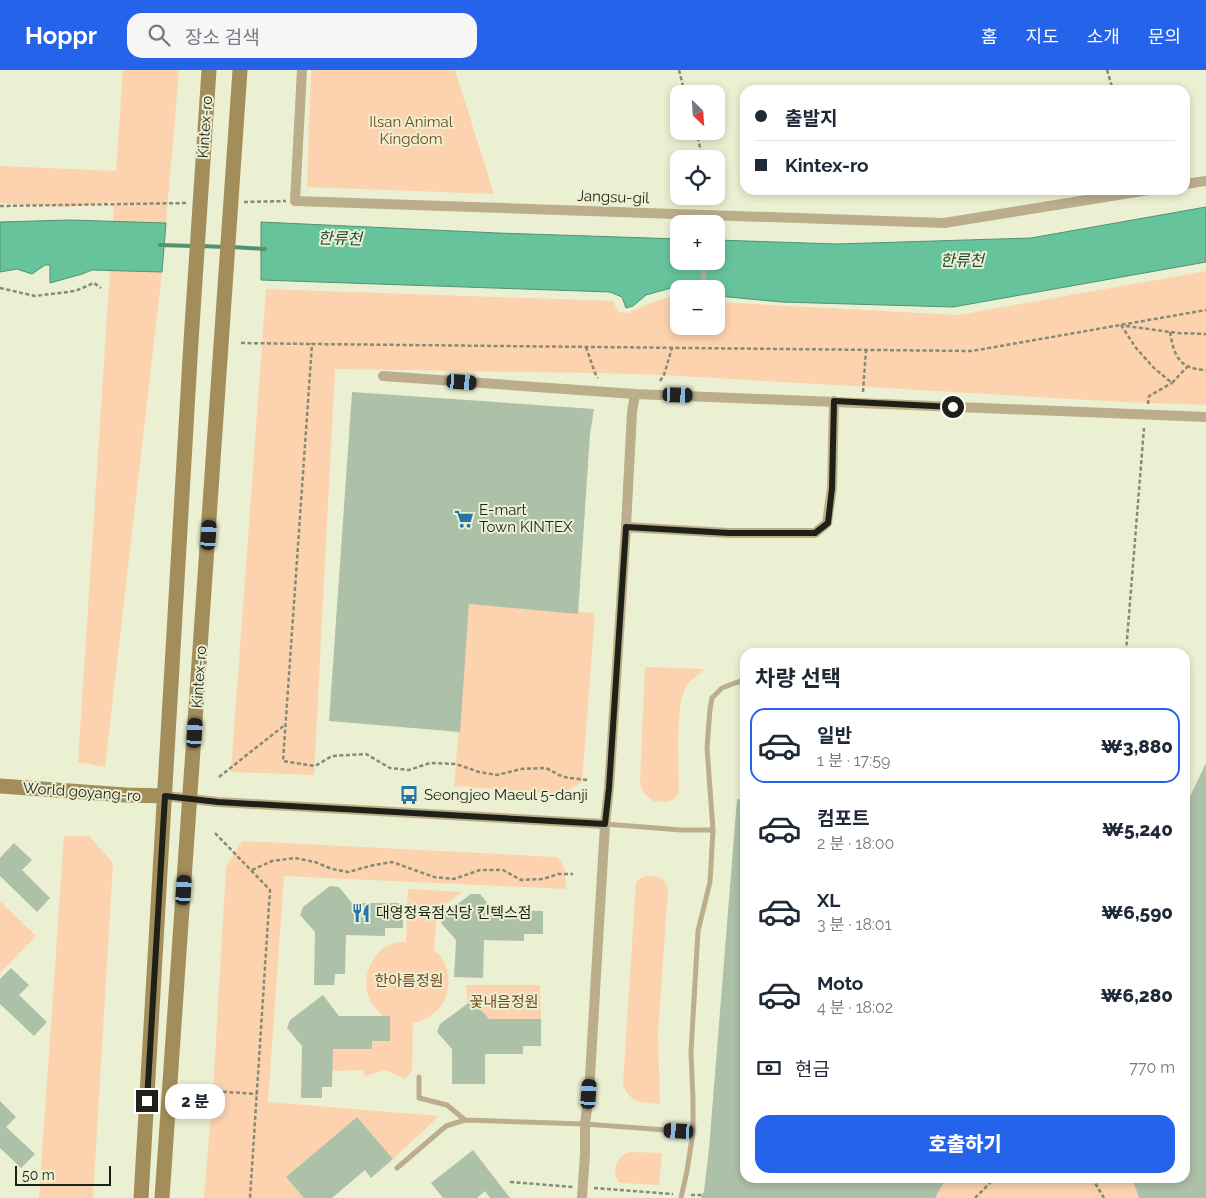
<!DOCTYPE html>
<html lang="ko">
<head>
<meta charset="utf-8">
<style>
  :root { --surface:#fff; --page:#f6f6f7; --text:#1f2937; --muted:#747a83; --line:#e0e1e3; --accent:#2563eb }
  body { margin:0; font-family:Raleway,"Noto Sans KR",sans-serif; background:var(--page); color:var(--text); height:100vh; display:flex; flex-direction:column; font-size:19px; white-space:nowrap }
  * { box-sizing:border-box; margin:0 }
  p { font-size:16px; color:var(--muted) }
  .icon { flex:none; width:28px; height:28px; fill:none; stroke:currentColor; stroke-width:2; stroke-linecap:round; stroke-linejoin:round }
  .map { position:relative; flex:1; overflow:hidden }
  .details { position:absolute; left:740px; top:578px; width:450px; height:535px; display:flex; flex-direction:column; background:var(--surface); border-radius:15px; box-shadow:0 2px 8px #0003 }
  .details>* { flex:none }
  .banner { position:absolute; left:740px; top:15px; width:450px; height:110px; border-radius:15px; box-shadow:0 2px 8px #0003; display:grid; align-content:center; height:110px; padding:0 15px; background:var(--surface) }
  .needle { width:32px; rotate:155deg }
  .fabs { position:absolute; left:670px; top:15px; display:grid; gap:10px }
  .fabs a { display:grid; place-items:center; width:55px; height:55px; border-radius:10px; background:var(--surface); box-shadow:0 2px 8px #0003; font-size:25px }
  .scale { position:absolute; left:15px; bottom:12px; width:96px; box-sizing:border-box; padding-left:5px; border:2px solid #1f2016; border-top:0; font-size:14px; line-height:18px; white-space:nowrap; color:#1f2016; -webkit-text-stroke:4px #ecf0d2; paint-order:stroke }
  .end { position:absolute; width:22px; height:22px; margin:-11px; border:6px solid #1f2016; background:#fff; box-shadow:0 0 0 2px #fff }
  .from { border-radius:50% }
  .bubble { position:absolute; height:35px; border-radius:15px; background:var(--surface); box-shadow:0 2px 8px #0003; font-size:16px; font-weight:800; line-height:35px; text-align:center }
  .car { position:absolute; width:15px; height:30px; margin:-15px -8px; border-radius:6px; box-shadow:0 0 4px 1px #0007; background:linear-gradient(#222 24%,#8ab4d8 0 40%,#222 0 76%,#8ab4d8 0 86%,#222 0) }
  .banner b { display:flex; align-items:center; gap:18px; height:48px; font-size:19px }
  .banner b+b { border-top:1px solid var(--line) }
  .banner i { width:12px; height:12px; background:var(--text) }
  ul { padding:0; list-style:none }
  li { display:flex; align-items:center; gap:15px; height:75px; margin:0 10px 8px; padding:0 5px; border:2px solid transparent; border-radius:15px }
  li div { flex:1 }
  li b { display:block; font-size:19px }
  li em { font-style:normal; font-weight:800 }
  li.current { border-color:var(--accent) }
  li>.icon { width:45px; height:45px; stroke-width:1.5 }
  h2 { padding:0 15px; font-size:22px; line-height:60px }
  .pay { display:flex; align-items:center; gap:12px; height:55px; padding:0 15px; font-size:19px }
  .pay p { margin-inline-start:auto }
  .cta { display:flex; gap:10px; margin-top:auto; padding:10px 15px }
  .cta a { flex:1; height:58px; border-radius:15px; background:var(--accent); color:#fff; font-size:20px; font-weight:800; line-height:58px; text-align:center }
  header { display:flex; align-items:center; gap:30px; box-sizing:border-box; height:70px; padding:0 25px; background:var(--accent); color:#fff }
  header strong { font-size:24px }
  nav { display:flex; gap:28px; margin-inline-start:auto; font-size:18px }
  .search { width:350px; height:45px; background:var(--page); display:flex; align-items:center; gap:12px; box-sizing:border-box; padding:0 18px; border-radius:15px; color:var(--muted); font-size:19px }
  .map>svg:first-child { display:block }
  .green { fill:#fcd2af }
  .water { fill:#66c39b; stroke:#519273 }
  .lines { fill:none; stroke-linecap:round; stroke-linejoin:round }
  .stream { stroke:#519273; stroke-width:4 }
  .building { fill:#adc0a8 }
  .path { stroke:#878a75; stroke-width:2.5; stroke-dasharray:4 2.5; stroke-linecap:butt }
  .lane { stroke:#bcad8c; stroke-width:5 }
  .street { stroke:#bcad8c; stroke-width:10 }
  .secondary { stroke:#a38e5b; stroke-width:15 }
  .route { stroke:#1f2016; stroke-width:6 }
  .labels { text-anchor:middle; stroke-width:4; stroke-linejoin:round; paint-order:stroke }
  .park-label { font-size:15px; fill:#75491f; stroke:#ecf0d2 }
  .street-label { font-size:15px; fill:#1f2016; stroke:#ecf0d2 }
  .poi-label { font-size:15px; fill:#1f2016; stroke:#ecf0d2; text-anchor:start }
  .water-label { font-size:16px; font-style:italic; fill:#224a39; stroke:#ecf0d2 }
</style>
</head>
<body>
<header>
<strong>Hoppr</strong>
<div class="search"><svg class="icon" aria-label="search" viewBox="0 0 24 24"><circle cx="10" cy="10" r="6"/><path d="M15 15l6 6"/></svg>장소 검색</div>
<nav><a>홈</a><a>지도</a><a>소개</a><a>문의</a></nav>
</header>
<div class="map">
<svg width="1206" height="1128" viewBox="0 0 1206 1128">
  <rect width="100%" height="100%" fill="#ecf0d2"/>
  <!-- green -->
  <path class="green" d="M 123,0 L 179,0 L 166,153 L 113,151 L 114,132 L 69,137 L 0,133 L 0,96 L 116,101 Z
    M 311,0 L 455,0 L 494,124 L 307,117 Z
    M 110,200 L 162,202 L 105,697 L 78,692 Z
    M 1206,201 L 1206,335 L 1122,332 L 664,305 L 595,303 L 335,299 L 314,705 L 231,702 L 266,219 L 613,231 L 618,242 L 628,243 L 650,233 L 679,224 L 679,256 L 716,256 L 716,232 L 958,245 Z
    M 469,534 L 595,543 L 582,712 L 562,724 L 454,716 Z
    M 645,597 L 705,599 C 699,604 691,609 687,615 C 675,631 679,700 679,723 L 673,730 L 665,732 L 653,731 L 643,722 L 640,714 Z
    M 64,766 L 89,766 L 113,793 L 93,1128 L 39,1128 Z
    M 242,771 L 558,787 L 565,799 L 566,819 L 284,806 L 268,1032 L 439,1046 L 393,1089 L 357,1047 L 286,1107 L 304,1128 L 204,1128 L 213,1021 L 226,797 Z
    M 647,806 C 659,806 664,807 668,819 L 658,965 L 660,1034 C 642,1032 629,1034 623,1014 L 636,813 L 642,807 Z
    M 408,819 L 462,822 L 441,838 L 436,851 L 434,880 C 437,883 442,887 444,892 C 452,909 450,931 434,943 C 428,949 421,951 413,953 L 412,1000 L 405,1009 L 385,1000 L 365,1006 L 362,1000 L 332,1001 L 333,979 L 372,971 L 390,971 L 390,946 L 382,946 C 378,941 373,936 370,930 C 360,909 371,880 394,873 C 397,872 402,872 406,872 Z
    M 1,832 L 36,866 L 0,903 L 0,833 Z
    M 466,915 L 540,915 L 541,949 L 489,949 L 476,934 L 467,934 Z
    M 631,1082 L 662,1083 L 659,1115 L 620,1113 L 615,1106 C 616,1092 617,1086 631,1082 Z
    M 946,1108 L 1132,1108 L 1139,1128 L 935,1128 Z"/>
  <!-- water -->
  <path class="water" d="M 1206,137 L 1206,192 L 953,237 L 781,232 L 718,226 L 716,225 L 716,219 L 705,219 L 693,212 L 646,225 L 633,236 L 626,238 L 622,227 L 610,222 L 261,210 L 261,152 L 498,163 L 679,169 L 679,191 L 716,191 L 716,170 L 837,174 L 1031,168 Z
    M 70,150 L 166,153 L 162,202 L 92,200 L 82,204 L 50,213 L 50,195 L 45,195 L 32,204 L 17,199 L 0,202 L 0,152 Z"/>
  <g class="lines">
    <!-- stream -->
    <path class="stream" d="M 160,175 L 193,176
      M 200,176 L 225,177
      M 232,177 L 265,179"/>
  </g>
  <!-- building -->
  <path class="building" d="M 352,322 L 594,339 L 590,364 L 578,544 L 469,534 L 460,662 L 329,651 Z
    M 1206,693 L 1206,1128 L 1139,1128 L 1132,1108 L 1185,1108 L 1185,737 Z
    M 737,729 L 745,730 L 745,1108 L 946,1108 L 935,1128 L 701,1128 L 704,1121 L 709,1079 Z
    M 14,773 L 32,790 L 22,800 L 50,828 L 37,842 L 0,806 L 0,788 Z
    M 330,816 L 339,817 L 352,833 L 403,833 L 403,858 L 385,858 L 385,866 L 346,865 L 345,904 L 335,904 L 334,915 L 314,915 L 315,862 L 300,845 L 303,837 Z
    M 471,824 L 480,824 L 493,840 L 543,841 L 543,864 L 524,864 L 524,871 L 484,870 L 483,908 L 454,907 L 456,870 L 441,853 L 444,844 Z
    M 11,898 L 29,915 L 19,925 L 47,952 L 34,966 L 0,934 L 0,909 Z
    M 323,925 L 339,946 L 390,946 L 390,971 L 372,971 L 372,979 L 333,979 L 332,1017 L 322,1017 L 322,1028 L 301,1028 L 302,976 L 287,958 L 290,950 Z
    M 467,934 L 476,934 L 489,949 L 541,949 L 541,976 L 523,976 L 523,984 L 485,984 L 485,1014 L 452,1014 L 452,979 L 437,962 L 440,954 Z
    M 0,1031 L 16,1047 L 6,1057 L 35,1084 L 21,1098 L 0,1078 Z
    M 357,1047 L 393,1089 L 371,1108 L 365,1100 L 332,1128 L 304,1128 L 286,1107 Z
    M 473,1080 L 500,1115 L 510,1128 L 490,1128 L 485,1121 L 477,1128 L 443,1128 L 431,1113 Z"/>
  <g class="lines">
    <!-- path -->
    <path class="path" d="M 679,0 L 685,24
      M 1107,0 L 1113,20
      M 696,61 L 703,89
      M 244,132 L 286,131
      M 707,134 L 707,126
      M 0,136 L 188,133
      M 0,218 L 35,226 L 75,221 L 94,213 L 101,218
      M 1121,255 L 1136,278 L 1154,298 L 1172,313 L 1187,297
      M 1126,256 L 1178,263 L 1206,264
      M 1170,262 C 1174,286 1179,299 1206,300
      M 241,273 L 312,274
      M 586,277 L 595,303 L 598,308
      M 660,311 L 664,305 L 672,278
      M 863,322 L 866,280
      M 1148,334 L 1149,326 L 1172,313
      M 1126,582 L 1144,358
      M 219,707 L 286,654
      M 587,710 L 563,707 L 546,698 L 521,699 L 497,705 L 479,702 L 456,694 L 430,693 L 409,700 L 390,698 L 366,684 L 332,686 L 315,696 L 283,691 L 312,274 L 972,281 L 1206,240
      M 215,763 L 270,820 L 250,1128
      M 252,800 L 272,791 L 295,788 L 315,792 L 332,799 L 348,802 L 374,795 L 392,792 L 434,807 L 454,809 L 480,800 L 503,800 L 521,810 L 543,809 L 558,804 L 573,804
      M 197,1020 L 257,1024
      M 1092,1108 L 1104,1128
      M 510,1112 L 573,1117
      M 594,1118 L 673,1124
      M 691,1125 L 702,1125
      M 975,1128 L 995,1108"/>
    <!-- lane -->
    <path class="lane" d="M 703,219 L 704,191
      M 605,754 L 681,760 L 713,760
      M 419,1007 L 419,1028 L 447,1035 L 465,1050
      M 397,1098 L 446,1056 L 465,1050 L 585,1054 L 693,1062
      M 681,1128 L 687,1101 L 693,1062 L 693,1030 L 691,982 L 698,861 L 710,812 L 713,760 L 707,678 L 710,639 L 712,628 L 722,618 L 735,613 L 745,610"/>
    <!-- street -->
    <path class="street" d="M 302,0 L 295,131 L 944,153 L 1149,120
      M 1185,114 L 1206,111
      M 383,306 L 635,324 L 1206,347
      M 626,457 L 729,463 L 815,463 L 827,453 L 832,418 L 834,331
      M 165,726 L 218,732 L 605,754
      M 582,1128 L 585,1084 L 585,1054 L 589,1023 L 605,754 L 609,718 L 626,457 L 632,342 L 635,324"/>
    <!-- secondary -->
    <path class="secondary" d="M 0,716 L 126,725 L 165,726
      M 141,1128 L 191,271 L 209,0
      M 162,1128 L 240,0"/>
  </g>
  <g class="lines">
    <!-- route -->
    <path class="route" d="M 147,1031 L 165,726 L 218,732 L 605,754 L 609,718 L 626,457 L 729,463 L 815,463 L 828,453 L 832,418 L 834,331 L 953,337"/>
  </g>
  <!-- icons -->
  <defs>
    <g id="supermarket-bare" transform="scale(1.5)"><path d="M-6-5.5h2.5l.6 2H6L4.5 2H-2.5L-4.4-4H-6ZM-1.5 3.2a1.3 1.3 0 1 0 .1 0ZM3 3.2a1.3 1.3 0 1 0 .1 0Z" fill="#2476a7" stroke="#ecf0d2" stroke-width="2.5" paint-order="stroke"/></g>
    <g id="bus-bare" transform="scale(1.5)"><path d="M-5-6H5V4H4V6H2V4H-2V6H-4V4H-5ZM-3.5-4V0h7V-4ZM-3.5 1.2v1.5H-2V1.2ZM2 1.2v1.5H3.5V1.2Z" fill="#2476a7" stroke="#ecf0d2" stroke-width="2.5" paint-order="stroke"/></g>
    <g id="restaurant-bare" transform="scale(1.5)"><path d="M-5-6h1v4h1v-4h1v4h1v-4h1v5L-1.5 .5V6h-2V.5L-5-1ZM5-6V6H3V1.5H1.5Q1.5-4 5-6Z" fill="#2476a7" stroke="#ecf0d2" stroke-width="2.5" paint-order="stroke"/></g>
  </defs>
  <g fill-rule="evenodd">
    <use href="#supermarket-bare" x="464" y="449"/>
    <use href="#bus-bare" x="409" y="725"/>
    <use href="#restaurant-bare" x="361" y="843"/>
  </g>
  <g class="labels">
    <!-- park labels -->
    <g class="park-label">
      <text x="411" y="57">Ilsan Animal<tspan x="411" dy="17">Kingdom</tspan></text>
      <text x="409" y="916">한아름정원</text>
      <text x="504" y="937">꽃내음정원</text>
    </g>
    <!-- street labels -->
    <g class="street-label">
      <text transform="translate(205 57) rotate(-86)" y="5">Kintex-ro</text>
      <text transform="translate(613 127) rotate(2)" y="5">Jangsu-gil</text>
      <text transform="translate(199 607) rotate(-86)" y="5">Kintex-ro</text>
      <text transform="translate(82 722) rotate(4)" y="5">World goyang-ro</text>
    </g>
    <!-- poi labels -->
    <g class="poi-label">
      <text x="479" y="445">E-mart<tspan x="479" dy="17">Town KINTEX</tspan></text>
      <text x="424" y="730">Seongjeo Maeul 5-danji</text>
      <text x="376" y="848">대영정육점식당 킨텍스점</text>
    </g>
    <!-- water labels -->
    <g class="water-label">
      <text transform="translate(340 168) rotate(1)" y="6">한류천</text>
      <text x="962" y="196">한류천</text>
    </g>
  </g>
</svg>
<div class="fabs">
<a><svg class="needle" viewBox="-14 -14 28 28"><path d="M0-13l5 13h-10z" fill="#e53935"/><path d="M0 13l5-13h-10z" fill="#747a83"/></svg></a>
<a><svg class="icon" aria-label="locate" viewBox="0 0 24 24"><circle cx="12" cy="12" r="6"/><path d="M12 2v4M12 18v4M2 12h4M18 12h4"/></svg></a>
<a>+</a>
<a>−</a>
</div>
<div class="scale">50 m</div>
<i class="end from" style="left:953px;top:337px"></i>
<i class="end" style="left:147px;top:1031px"></i>
<div class="bubble" style="left:165px;top:1014px;width:60px">2 분</div>
<i class="car" style="left:462px;top:312px;rotate:94deg"></i>
<i class="car" style="left:678px;top:325px;rotate:92deg"></i>
<i class="car" style="left:209px;top:465px;rotate:4deg"></i>
<i class="car" style="left:195px;top:663px;rotate:4deg"></i>
<i class="car" style="left:184px;top:820px;rotate:4deg"></i>
<i class="car" style="left:589px;top:1024px;rotate:4deg"></i>
<i class="car" style="left:679px;top:1061px;rotate:273deg"></i>
<div class="banner">
<b><i class="from"></i>출발지</b>
<b><i></i>Kintex-ro</b>
</div>
<section class="details">
<h2>차량 선택</h2>
<ul>
<li class="current"><svg class="icon" aria-label="car" viewBox="0 0 24 24"><path d="M5 17H2v-5l4-1 3-4h7l3 4 3 1v5h-3M9 17h6M6 11h13"/><circle cx="7" cy="17" r="2"/><circle cx="17" cy="17" r="2"/></svg><div><b>일반</b><p>1 분 · 17:59</p></div><em>₩3,880</em></li>
<li><svg class="icon" aria-label="car" viewBox="0 0 24 24"><path d="M5 17H2v-5l4-1 3-4h7l3 4 3 1v5h-3M9 17h6M6 11h13"/><circle cx="7" cy="17" r="2"/><circle cx="17" cy="17" r="2"/></svg><div><b>컴포트</b><p>2 분 · 18:00</p></div><em>₩5,240</em></li>
<li><svg class="icon" aria-label="car" viewBox="0 0 24 24"><path d="M5 17H2v-5l4-1 3-4h7l3 4 3 1v5h-3M9 17h6M6 11h13"/><circle cx="7" cy="17" r="2"/><circle cx="17" cy="17" r="2"/></svg><div><b>XL</b><p>3 분 · 18:01</p></div><em>₩6,590</em></li>
<li><svg class="icon" aria-label="car" viewBox="0 0 24 24"><path d="M5 17H2v-5l4-1 3-4h7l3 4 3 1v5h-3M9 17h6M6 11h13"/><circle cx="7" cy="17" r="2"/><circle cx="17" cy="17" r="2"/></svg><div><b>Moto</b><p>4 분 · 18:02</p></div><em>₩6,280</em></li>
</ul>
<div class="pay"><svg class="icon" aria-label="cash" viewBox="0 0 24 24"><path d="M3 7h18v10H3z"/><circle cx="12" cy="12" r="2"/></svg>현금<p>770 m</p></div>
<div class="cta"><a>호출하기</a></div>
</section>
</div>
</body>
</html>
